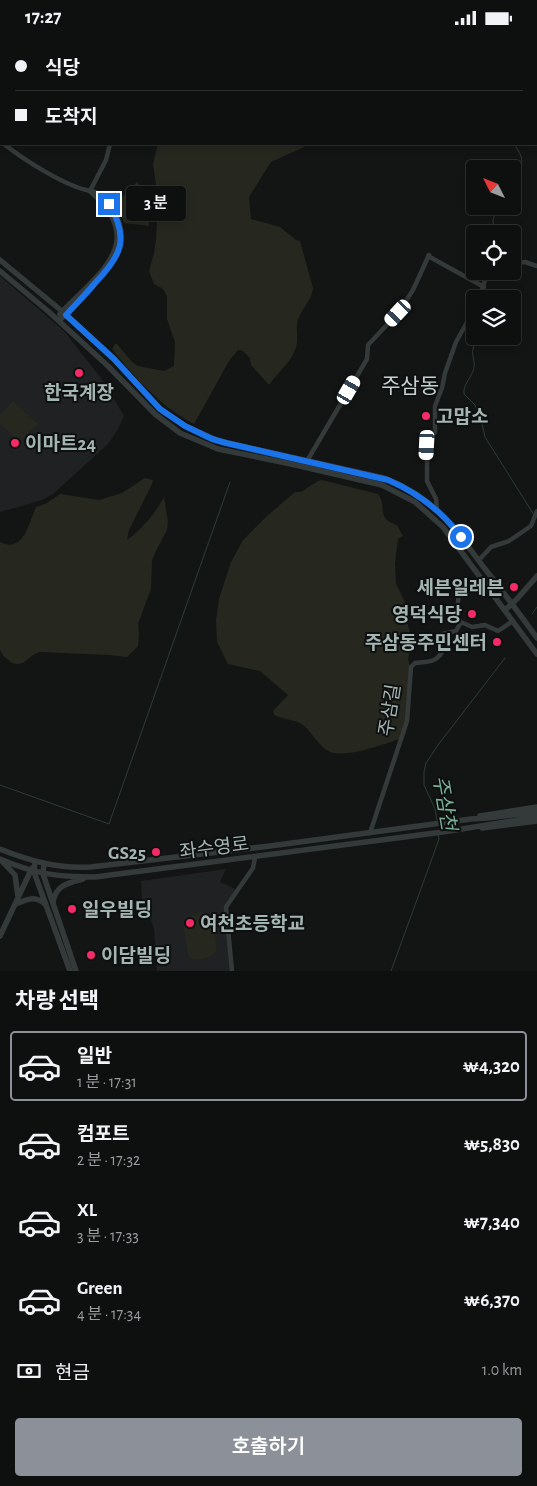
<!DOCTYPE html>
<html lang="ko">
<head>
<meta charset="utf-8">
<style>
  :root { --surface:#0e1010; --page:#1c1e1e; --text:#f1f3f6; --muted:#9b9d9f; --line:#2e3030; --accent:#8c9099 }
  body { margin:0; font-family:"Alegreya Sans","Noto Sans KR",sans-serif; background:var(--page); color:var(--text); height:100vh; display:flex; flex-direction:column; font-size:19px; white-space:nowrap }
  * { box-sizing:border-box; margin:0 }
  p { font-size:16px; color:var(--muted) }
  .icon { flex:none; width:28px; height:28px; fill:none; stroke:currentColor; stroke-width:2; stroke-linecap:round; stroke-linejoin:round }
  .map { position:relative; height:936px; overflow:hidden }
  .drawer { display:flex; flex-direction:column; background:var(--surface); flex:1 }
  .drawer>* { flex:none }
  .guide { position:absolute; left:0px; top:0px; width:538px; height:110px; box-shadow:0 2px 8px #0003,0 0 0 1px var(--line); display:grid; align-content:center; height:110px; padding:0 15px; background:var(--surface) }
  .needle { width:32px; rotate:312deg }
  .fabs { position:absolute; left:466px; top:125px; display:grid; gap:10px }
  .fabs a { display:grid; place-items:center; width:55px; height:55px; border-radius:5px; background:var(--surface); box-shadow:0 2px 8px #0003,0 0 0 1px var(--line); font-size:25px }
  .end { position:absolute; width:22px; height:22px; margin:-11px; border:6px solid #1a73e8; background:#fff; box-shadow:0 0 0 2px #fff }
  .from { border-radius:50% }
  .bubble { position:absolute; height:35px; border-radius:5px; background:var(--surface); box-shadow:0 2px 8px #0003,0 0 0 1px var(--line); font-size:16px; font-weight:600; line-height:35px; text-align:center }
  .car { position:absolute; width:15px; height:30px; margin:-15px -8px; border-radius:6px; box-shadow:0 0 4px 1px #0007; background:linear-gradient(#fff 24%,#345 0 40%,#fff 0 76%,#345 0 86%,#fff 0) }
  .guide b { display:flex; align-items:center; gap:18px; height:48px; font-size:19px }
  .guide b+b { border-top:1px solid var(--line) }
  .guide i { width:12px; height:12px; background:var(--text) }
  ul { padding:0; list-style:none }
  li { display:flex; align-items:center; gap:15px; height:70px; margin:0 10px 8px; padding:0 5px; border:2px solid transparent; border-radius:5px }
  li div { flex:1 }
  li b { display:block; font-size:19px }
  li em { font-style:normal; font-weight:600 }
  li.active { border-color:var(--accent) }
  li>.icon { width:45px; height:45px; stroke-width:1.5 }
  h2 { padding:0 15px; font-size:22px; line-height:60px }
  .pay { display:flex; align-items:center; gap:12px; height:55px; padding:0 15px; font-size:19px }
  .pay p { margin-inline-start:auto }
  .cta { display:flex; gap:10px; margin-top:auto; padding:10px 15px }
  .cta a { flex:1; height:58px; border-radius:5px; background:var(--accent); color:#fff; font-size:20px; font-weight:600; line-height:58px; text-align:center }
  .status { display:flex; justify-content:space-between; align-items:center; height:35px; padding:0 25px; background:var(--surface); direction:ltr }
  .status svg { height:14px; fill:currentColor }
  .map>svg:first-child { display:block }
  .built { fill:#1f2122 }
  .green { fill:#26271f }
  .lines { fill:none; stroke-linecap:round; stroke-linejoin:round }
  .stream { stroke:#2c3d34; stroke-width:1 }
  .minor { stroke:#343a39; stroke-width:4.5 }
  .tertiary { stroke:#343a39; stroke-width:5.5 }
  .route { stroke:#1a73e8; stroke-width:6 }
  .poi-dot { fill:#f42b66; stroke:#0e0f10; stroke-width:2 }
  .labels { text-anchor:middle; stroke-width:4; stroke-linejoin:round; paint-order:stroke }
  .poi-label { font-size:19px; font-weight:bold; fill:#a4b5b1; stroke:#0e0f10; text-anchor:start }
  .street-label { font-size:19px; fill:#a4b5b1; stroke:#0e0f10 }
  .water-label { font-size:20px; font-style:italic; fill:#7ab196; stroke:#0e0f10 }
  .quarter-label { font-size:21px; fill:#c5d1cf; stroke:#0e0f10 }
</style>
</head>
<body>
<div class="status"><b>17:27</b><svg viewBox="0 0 49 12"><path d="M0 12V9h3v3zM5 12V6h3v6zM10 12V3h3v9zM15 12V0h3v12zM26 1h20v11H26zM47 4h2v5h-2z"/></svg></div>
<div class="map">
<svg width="537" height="936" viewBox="0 0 537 936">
  <rect width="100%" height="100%" fill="#131515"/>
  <!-- built -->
  <path class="built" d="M 0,241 L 64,296 L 104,347 L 124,381 L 118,394 L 108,409 L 53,459 L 42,465 L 0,477 Z
    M 226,834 L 220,847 L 237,855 L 227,868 L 232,936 L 157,936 L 154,894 L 146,870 L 142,863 L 141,846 Z"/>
  <!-- green -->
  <path class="green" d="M 158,109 L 304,109 L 304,112 L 271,127 L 249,162 L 251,184 L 280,192 L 296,205 L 300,206 L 313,253 C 312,265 302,273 298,285 C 295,293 299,303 296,312 C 292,327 278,337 269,350 L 251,330 L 250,323 L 243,316 L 238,315 L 229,326 L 194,389 C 161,372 135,343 112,314 L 115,309 L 117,309 L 132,327 L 138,331 L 164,336 L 174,331 L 175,307 L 167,284 L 167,261 L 163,254 L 154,249 L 149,236 L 154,218 L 156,205 L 158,164 L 153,129 Z
    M 137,147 L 148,161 L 149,191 L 124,188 L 117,171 L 123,161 Z
    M 13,366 L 38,389 L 20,407 L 0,389 L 0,380 Z
    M 145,443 L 153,445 L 152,449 L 129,495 L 127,505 C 142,494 155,479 164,462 L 168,487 L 167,495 L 155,518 L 152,526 L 151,554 L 138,589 L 139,599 L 138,611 L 127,622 L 109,620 L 40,617 C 28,620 24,634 11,627 C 6,623 3,621 0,615 L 0,507 C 24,519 29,487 36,472 L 47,468 L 60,459 L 99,465 L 122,458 Z
    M 322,445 L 378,459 C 388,472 375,483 397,490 L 403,501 L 398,504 L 395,528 L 396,549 L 407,571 L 408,591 L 411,600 L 412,608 L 408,624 L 411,634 L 407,686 L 402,703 C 385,709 348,723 330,717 C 320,713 311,696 303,690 C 295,684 283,685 274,680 L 273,676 L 288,660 L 260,636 L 228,629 L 217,607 L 216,585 L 219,564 L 231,527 L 243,505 L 267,481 L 295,457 L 301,457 L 318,446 Z
    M 199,878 C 203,878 207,878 210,882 C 213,885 218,912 216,916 C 213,922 208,923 202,924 C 196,925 192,925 188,920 L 183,889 L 187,882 Z"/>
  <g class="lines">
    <!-- stream -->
    <path class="stream" d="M 512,149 C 522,132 527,126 514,109
      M 494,199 L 493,185 L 497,171
      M 486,236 L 486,238
      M 485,264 L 486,257
      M 480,301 C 465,319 478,323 473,336 C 470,344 463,350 464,359 L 475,370 L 481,384 L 485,402 L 534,480
      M 532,579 L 537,572
      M 0,750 L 109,789 L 230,447
      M 437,785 L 435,774 L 424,750 L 424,737 L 426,728 L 438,710 L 505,623
      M 391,936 L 434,818 L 439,804 L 438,799"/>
    <!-- minor -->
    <path class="minor" d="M 0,87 L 1,85
      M 0,106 L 1,107
      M 4,109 C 24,125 65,151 90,156 L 106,125 L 110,109
      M 428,221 L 484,252
      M 512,229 L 525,227 L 537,231
      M 479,264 L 486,242 L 497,236
      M 307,426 L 367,324 L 368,310 L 398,278 L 413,255 L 429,220
      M 437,475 L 436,464 L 427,446 L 427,410 L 435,397 L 435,371 L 442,353 L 445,338 L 456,307 L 475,273
      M 479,525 L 491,512 L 509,506 L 531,491 L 537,476
      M 486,548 L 477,551 L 465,548 L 462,549 L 459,553 L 458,568 L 455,581 L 461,587 L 472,592 L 485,590 L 498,596 L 513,586
      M 370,798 L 407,686 L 411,632 L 415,628 C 426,626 435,629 442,617 L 440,607 L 442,599 L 456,596 L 461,587
      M 232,936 L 226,872 L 253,833 L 255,822"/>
    <!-- tertiary -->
    <path class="tertiary" d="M 0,225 L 63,277 L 114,324 L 160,374 L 185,391 L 219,406 L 384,443 C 431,460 453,491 482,530 C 501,554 519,578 537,603
      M 0,236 L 49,277 L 108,331 L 155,379 L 180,398 L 218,414 L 291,429 L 382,450 L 415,467 L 443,492 L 537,619
      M 59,286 C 70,275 81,264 91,253 C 113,229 133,208 113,175 C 107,166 101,159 90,156 C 150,207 98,239 60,279
      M 505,575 L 517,564 L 537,541
      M 480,781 L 537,772
      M 482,793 L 537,786
      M 0,814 C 30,826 58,834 91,832 L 270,811 L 471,784 L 487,783 L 537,777
      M 0,824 C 35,839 57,842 95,842 L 443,797 L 537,782
      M 2,826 L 15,840 L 18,862
      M 35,827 L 34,837 L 70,936
      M 44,829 L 43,839 L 76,936
      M 53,867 C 56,850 68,848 83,844
      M 16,869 C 27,864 36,860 46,870
      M 0,901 L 32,833"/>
  </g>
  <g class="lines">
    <!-- route -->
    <path class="route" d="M 109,169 C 130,204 121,221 95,248 C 86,259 76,269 66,280 L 114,324 L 160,374 L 185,391 L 212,404 L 226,408 L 388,445 C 418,458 442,476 461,502"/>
  </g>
  <!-- markers -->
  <g class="poi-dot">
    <circle cx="79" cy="338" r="5"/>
    <circle cx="426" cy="381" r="5"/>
    <circle cx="15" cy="408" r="5"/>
    <circle cx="514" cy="552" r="5"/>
    <circle cx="472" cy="579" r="5"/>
    <circle cx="497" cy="607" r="5"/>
    <circle cx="156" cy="817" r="5"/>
    <circle cx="72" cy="874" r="5"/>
    <circle cx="190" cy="888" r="5"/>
    <circle cx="91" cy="920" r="5"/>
  </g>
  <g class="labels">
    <!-- poi labels -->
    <g class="poi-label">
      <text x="79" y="364" text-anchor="middle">한국계장</text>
      <text x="436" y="388">고맙소</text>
      <text x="25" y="415">이마트24</text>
      <text x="504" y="559" text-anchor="end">세븐일레븐</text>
      <text x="462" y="586" text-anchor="end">영덕식당</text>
      <text x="487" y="614" text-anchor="end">주삼동주민센터</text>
      <text x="146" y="824" text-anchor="end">GS25</text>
      <text x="82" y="881">일우빌딩</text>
      <text x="200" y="895">여천초등학교</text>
      <text x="101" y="927">이담빌딩</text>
    </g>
    <!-- street labels -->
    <g class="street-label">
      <text transform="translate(389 675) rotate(-81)" y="7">주삼길</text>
      <text transform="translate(214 812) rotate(-7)" y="7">좌수영로</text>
    </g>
    <!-- water labels -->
    <g class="water-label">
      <text transform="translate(445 768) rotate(80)" y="7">주삼천</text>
    </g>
    <!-- quarter labels -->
    <g class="quarter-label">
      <text x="410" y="358">주삼동</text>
    </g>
  </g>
</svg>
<div class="fabs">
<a><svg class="needle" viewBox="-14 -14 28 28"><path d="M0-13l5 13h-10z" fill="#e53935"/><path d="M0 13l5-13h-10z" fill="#9b9d9f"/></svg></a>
<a><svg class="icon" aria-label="locate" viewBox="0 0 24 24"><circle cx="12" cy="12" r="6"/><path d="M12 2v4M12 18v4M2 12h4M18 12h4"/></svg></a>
<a><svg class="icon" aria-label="layers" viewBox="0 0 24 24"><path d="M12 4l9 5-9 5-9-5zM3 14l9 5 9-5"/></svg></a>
</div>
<i class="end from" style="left:461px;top:502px"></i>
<i class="end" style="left:109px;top:169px"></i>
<div class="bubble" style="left:126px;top:151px;width:60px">3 분</div>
<i class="car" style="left:398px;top:278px;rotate:223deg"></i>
<i class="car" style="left:349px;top:355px;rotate:30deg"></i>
<i class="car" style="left:427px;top:410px;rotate:183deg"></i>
<div class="guide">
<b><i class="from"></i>식당</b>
<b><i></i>도착지</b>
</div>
</div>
<section class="drawer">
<h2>차량 선택</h2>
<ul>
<li class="active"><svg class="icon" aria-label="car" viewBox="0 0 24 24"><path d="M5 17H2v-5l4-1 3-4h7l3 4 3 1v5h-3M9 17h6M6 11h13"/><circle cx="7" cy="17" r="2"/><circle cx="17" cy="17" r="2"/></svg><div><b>일반</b><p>1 분 · 17:31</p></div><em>₩4,320</em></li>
<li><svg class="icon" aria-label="car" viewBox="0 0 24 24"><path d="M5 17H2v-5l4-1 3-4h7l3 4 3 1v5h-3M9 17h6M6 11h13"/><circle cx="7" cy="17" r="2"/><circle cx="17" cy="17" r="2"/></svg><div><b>컴포트</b><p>2 분 · 17:32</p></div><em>₩5,830</em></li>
<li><svg class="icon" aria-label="car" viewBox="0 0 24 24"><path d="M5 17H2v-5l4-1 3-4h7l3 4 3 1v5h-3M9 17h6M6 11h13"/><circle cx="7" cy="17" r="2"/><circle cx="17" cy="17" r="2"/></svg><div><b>XL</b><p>3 분 · 17:33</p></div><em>₩7,340</em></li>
<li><svg class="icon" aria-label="car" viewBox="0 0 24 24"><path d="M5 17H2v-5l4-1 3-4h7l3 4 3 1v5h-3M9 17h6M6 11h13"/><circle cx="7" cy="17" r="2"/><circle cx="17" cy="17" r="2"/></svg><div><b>Green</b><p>4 분 · 17:34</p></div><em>₩6,370</em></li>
</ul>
<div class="pay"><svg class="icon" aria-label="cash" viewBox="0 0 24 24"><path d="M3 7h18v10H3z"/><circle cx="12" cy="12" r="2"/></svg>현금<p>1.0 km</p></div>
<div class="cta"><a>호출하기</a></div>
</section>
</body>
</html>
